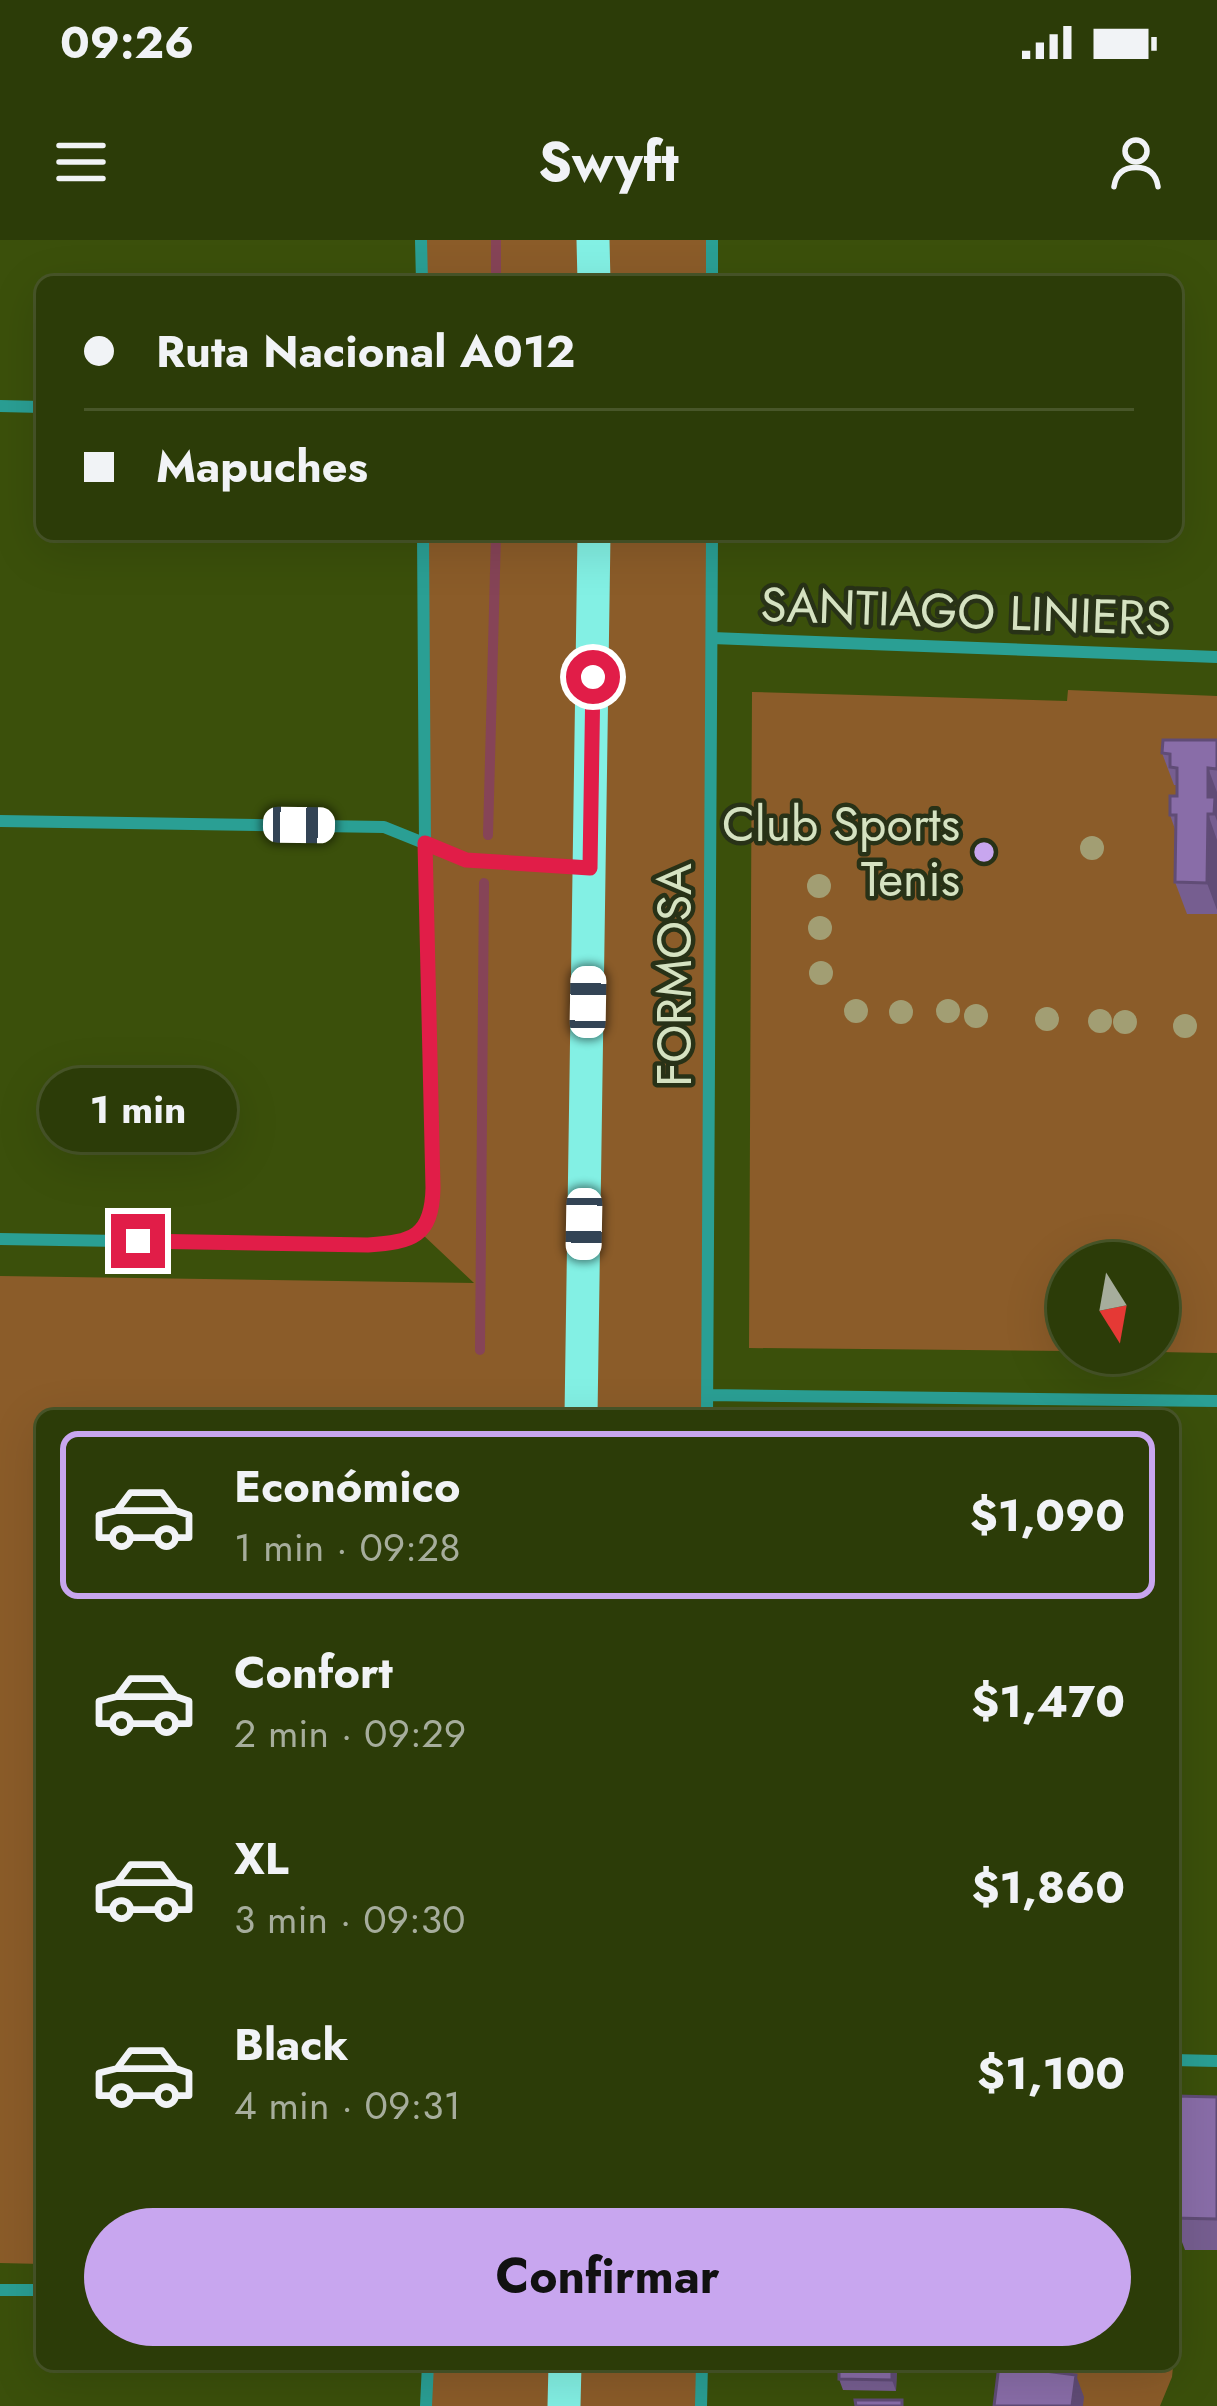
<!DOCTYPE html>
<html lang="es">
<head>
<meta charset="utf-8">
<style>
  :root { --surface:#2c3c08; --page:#384716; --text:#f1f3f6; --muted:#a6ad9c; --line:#485629; --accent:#c8a6ef }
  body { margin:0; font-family:Jost,sans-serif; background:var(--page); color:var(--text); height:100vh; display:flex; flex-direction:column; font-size:45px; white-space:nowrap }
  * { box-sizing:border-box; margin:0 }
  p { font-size:39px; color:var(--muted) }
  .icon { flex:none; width:66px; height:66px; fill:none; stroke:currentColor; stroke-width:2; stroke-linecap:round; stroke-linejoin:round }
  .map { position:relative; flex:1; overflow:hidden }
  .side { position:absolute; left:36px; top:1170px; width:1143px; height:960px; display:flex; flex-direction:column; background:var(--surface); border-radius:18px; box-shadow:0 12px 48px #0002,0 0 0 3px var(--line) }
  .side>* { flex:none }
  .hud { position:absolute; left:36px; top:36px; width:1146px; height:264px; border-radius:18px; box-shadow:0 12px 48px #0002,0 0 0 3px var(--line); display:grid; align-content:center; height:264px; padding:0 48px; background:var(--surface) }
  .needle { width:78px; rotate:169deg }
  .controls { position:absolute; left:1047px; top:1002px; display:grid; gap:24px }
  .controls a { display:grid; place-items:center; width:132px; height:132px; border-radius:50%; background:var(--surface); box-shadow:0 12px 48px #0002,0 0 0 3px var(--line); font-size:60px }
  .end { position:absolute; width:54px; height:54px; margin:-27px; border:15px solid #e11d48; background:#fff; box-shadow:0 0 0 6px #fff }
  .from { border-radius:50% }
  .bubble { position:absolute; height:84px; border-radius:42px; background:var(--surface); box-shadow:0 12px 48px #0002,0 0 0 3px var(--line); font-size:39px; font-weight:700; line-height:84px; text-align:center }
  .car { position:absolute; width:36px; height:72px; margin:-36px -18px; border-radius:15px; box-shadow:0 0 9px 3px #0007; background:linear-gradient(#fff 24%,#345 0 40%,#fff 0 76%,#345 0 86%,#fff 0) }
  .hud b { display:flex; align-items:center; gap:42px; height:114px; font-size:45px }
  .hud b+b { border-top:3px solid var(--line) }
  .hud i { width:30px; height:30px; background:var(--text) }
  ul { padding:21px 0 0; list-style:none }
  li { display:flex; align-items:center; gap:36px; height:168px; margin:0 24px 18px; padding:0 24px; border:6px solid transparent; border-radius:18px }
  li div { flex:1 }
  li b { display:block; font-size:45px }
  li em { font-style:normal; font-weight:700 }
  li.active { border-color:var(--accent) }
  li>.icon { width:108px; height:108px; stroke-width:1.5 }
  .button { display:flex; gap:24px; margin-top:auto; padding:24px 48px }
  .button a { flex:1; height:138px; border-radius:72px; background:var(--accent); color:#111; font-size:48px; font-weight:700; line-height:138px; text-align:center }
  .status { display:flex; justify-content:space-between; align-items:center; height:84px; padding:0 60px; background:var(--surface); direction:ltr }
  .status svg { height:33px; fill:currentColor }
  header { display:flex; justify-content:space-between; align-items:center; height:156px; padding:0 48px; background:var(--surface); font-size:54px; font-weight:700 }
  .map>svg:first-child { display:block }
  .green { fill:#8b5c29 }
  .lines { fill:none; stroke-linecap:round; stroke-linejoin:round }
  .stream { stroke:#864457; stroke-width:10 }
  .minor { stroke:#2a9f94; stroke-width:12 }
  .trunk { stroke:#83f0e4; stroke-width:33 }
  .tree { fill:#a29e73 }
  .wall { fill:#765e90 }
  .shaded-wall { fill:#604c76 }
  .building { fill:#896da8; stroke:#604c76; stroke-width:3 }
  .route { stroke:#e11d48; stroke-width:15 }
  .poi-dot { fill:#c8a6ef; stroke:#283217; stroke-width:4.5 }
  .labels { text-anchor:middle; stroke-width:9; stroke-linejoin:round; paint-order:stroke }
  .street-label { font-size:48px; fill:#d5e2c1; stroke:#283217 }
  .poi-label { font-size:48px; fill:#d5e2c1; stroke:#283217; text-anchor:end }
</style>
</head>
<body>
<div class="status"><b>09:26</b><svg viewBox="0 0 49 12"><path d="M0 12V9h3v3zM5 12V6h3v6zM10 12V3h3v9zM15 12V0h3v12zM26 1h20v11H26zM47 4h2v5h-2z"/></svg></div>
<header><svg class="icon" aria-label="menu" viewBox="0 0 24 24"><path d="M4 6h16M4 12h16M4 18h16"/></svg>Swyft<svg class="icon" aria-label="person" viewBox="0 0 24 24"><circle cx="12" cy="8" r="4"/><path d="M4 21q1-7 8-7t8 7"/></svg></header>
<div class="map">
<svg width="1217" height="2166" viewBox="0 0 1217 2166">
  <rect width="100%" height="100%" fill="#3b500b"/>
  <!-- green -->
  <path class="green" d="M 421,0 L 712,0 L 712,42 L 422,42 Z
    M 423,294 L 712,294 L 707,1176 L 42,1176 L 42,2024 L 0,2023 L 0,1036 L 474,1043 L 421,993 L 432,972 Z
    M 1068,450 L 1217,456 L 1217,1113 L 1158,1112 L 1158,1023 L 1068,1023 L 1068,1111 L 749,1108 L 752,452 L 1067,461 Z
    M 1173,2093 L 1176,2096 L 1172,2137 L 1160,2166 L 1000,2166 L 1003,2124 L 1173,2124 Z
    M 428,2124 L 702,2124 L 701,2166 L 426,2166 Z"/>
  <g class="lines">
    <!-- stream -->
    <path class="stream" d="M 496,0 L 496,42
      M 488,595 L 496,294
      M 480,1110 L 484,643"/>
    <!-- minor -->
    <path class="minor" d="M 421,0 L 422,42
      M 712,42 L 712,0
      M 0,166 L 42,167
      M 712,398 L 1217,417
      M 0,581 L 384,587 L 466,620 L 589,628
      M 0,999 L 368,1005 C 412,1002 432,997 433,948 L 425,603 L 423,294
      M 707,1155 L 1217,1161
      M 707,1176 L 712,294
      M 1173,1820 L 1217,1821
      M 0,2050 L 42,2050
      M 426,2166 L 428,2124
      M 701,2166 L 702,2124"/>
    <!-- trunk -->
    <path class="trunk" d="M 593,0 L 594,42
      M 581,1176 L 594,294
      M 564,2166 L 565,2124"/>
  </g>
  <!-- trees -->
  <g class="tree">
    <circle cx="1092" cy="608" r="12"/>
    <circle cx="819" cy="646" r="12"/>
    <circle cx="820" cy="688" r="12"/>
    <circle cx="821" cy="733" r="12"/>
    <circle cx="856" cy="771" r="12"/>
    <circle cx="948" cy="771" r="12"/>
    <circle cx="901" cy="772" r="12"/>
    <circle cx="976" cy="776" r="12"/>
    <circle cx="1047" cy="779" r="12"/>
    <circle cx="1100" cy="781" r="12"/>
    <circle cx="1125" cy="782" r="12"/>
    <circle cx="1185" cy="786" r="12"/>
  </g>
  <!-- wall -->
  <path class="wall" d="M 1217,500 L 1217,674 L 1187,674 L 1175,642 L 1176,592 L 1170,575 L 1177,556 L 1176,545 L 1174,545 L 1162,513 Z
    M 1217,1857 L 1217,2010 L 1185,2010 L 1173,1978 Z
    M 897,2124 L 896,2151 L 843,2150 L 839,2139 Z"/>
  <!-- shaded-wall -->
  <path class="shaded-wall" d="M 1208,528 L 1217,552 L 1217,581 L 1208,557 Z
    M 1208,574 L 1217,600 L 1217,670 L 1207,643 Z
    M 892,2124 L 897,2124 L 896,2151 L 892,2140 Z
    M 1076,2135 L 1084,2157 L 1083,2166 L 1072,2166 Z"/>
  <!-- building -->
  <path class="building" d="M 1163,500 L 1217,500 L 1217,529 L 1208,528 L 1208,557 L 1215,557 L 1214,574 L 1208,574 L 1207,643 L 1175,642 L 1176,575 L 1170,575 L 1170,556 L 1177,556 L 1177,528 L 1170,527 L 1170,514 L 1162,513 Z
    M 1175,1856 L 1217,1857 L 1217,1979 L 1173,1978 Z
    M 839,2124 L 892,2124 L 892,2140 L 839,2139 Z
    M 999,2125 L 1076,2135 L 1072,2166 L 994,2166 Z
    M 855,2160 L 902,2160 L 902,2166 L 856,2166 Z"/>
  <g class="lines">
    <!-- route -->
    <path class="route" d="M 138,1001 L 368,1005 C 412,1002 432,997 433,948 L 425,603 L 466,620 L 590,628 L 593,437"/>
  </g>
  <!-- markers -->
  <circle class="poi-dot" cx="984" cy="612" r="12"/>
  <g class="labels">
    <!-- street labels -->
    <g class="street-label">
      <text transform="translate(966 371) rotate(2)" y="17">SANTIAGO LINIERS</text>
      <text transform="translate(674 735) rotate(-90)" y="17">FORMOSA</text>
    </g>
    <!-- poi labels -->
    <g class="poi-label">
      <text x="960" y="601">Club Sports<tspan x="960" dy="55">Tenis</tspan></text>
    </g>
  </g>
</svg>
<div class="controls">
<a><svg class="needle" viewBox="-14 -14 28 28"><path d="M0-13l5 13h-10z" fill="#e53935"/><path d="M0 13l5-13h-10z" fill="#a6ad9c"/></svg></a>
</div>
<i class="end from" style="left:593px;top:437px"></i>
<i class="end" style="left:138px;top:1001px"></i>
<div class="bubble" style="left:39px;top:828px;width:198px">1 min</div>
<i class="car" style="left:299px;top:585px;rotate:91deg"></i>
<i class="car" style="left:588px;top:762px;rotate:1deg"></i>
<i class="car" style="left:584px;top:984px;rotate:181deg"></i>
<div class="hud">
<b><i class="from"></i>Ruta Nacional A012</b>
<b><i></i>Mapuches</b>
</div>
<section class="side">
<ul>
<li class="active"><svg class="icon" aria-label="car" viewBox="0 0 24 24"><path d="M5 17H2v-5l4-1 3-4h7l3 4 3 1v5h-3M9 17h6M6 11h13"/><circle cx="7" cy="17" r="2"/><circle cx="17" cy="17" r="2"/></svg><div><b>Económico</b><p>1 min · 09:28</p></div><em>$1,090</em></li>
<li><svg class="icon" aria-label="car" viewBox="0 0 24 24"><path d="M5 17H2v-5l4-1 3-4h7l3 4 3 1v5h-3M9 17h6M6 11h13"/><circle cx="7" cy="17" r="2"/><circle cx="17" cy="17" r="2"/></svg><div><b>Confort</b><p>2 min · 09:29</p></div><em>$1,470</em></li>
<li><svg class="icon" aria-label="car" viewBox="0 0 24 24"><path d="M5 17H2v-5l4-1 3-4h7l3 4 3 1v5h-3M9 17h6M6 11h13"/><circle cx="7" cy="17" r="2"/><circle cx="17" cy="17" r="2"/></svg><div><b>XL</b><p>3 min · 09:30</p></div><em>$1,860</em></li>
<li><svg class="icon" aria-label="car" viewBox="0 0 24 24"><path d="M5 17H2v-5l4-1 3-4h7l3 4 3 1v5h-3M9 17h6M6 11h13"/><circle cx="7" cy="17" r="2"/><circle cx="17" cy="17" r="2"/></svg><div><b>Black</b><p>4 min · 09:31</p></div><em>$1,100</em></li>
</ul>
<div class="button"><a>Confirmar</a></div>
</section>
</div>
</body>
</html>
